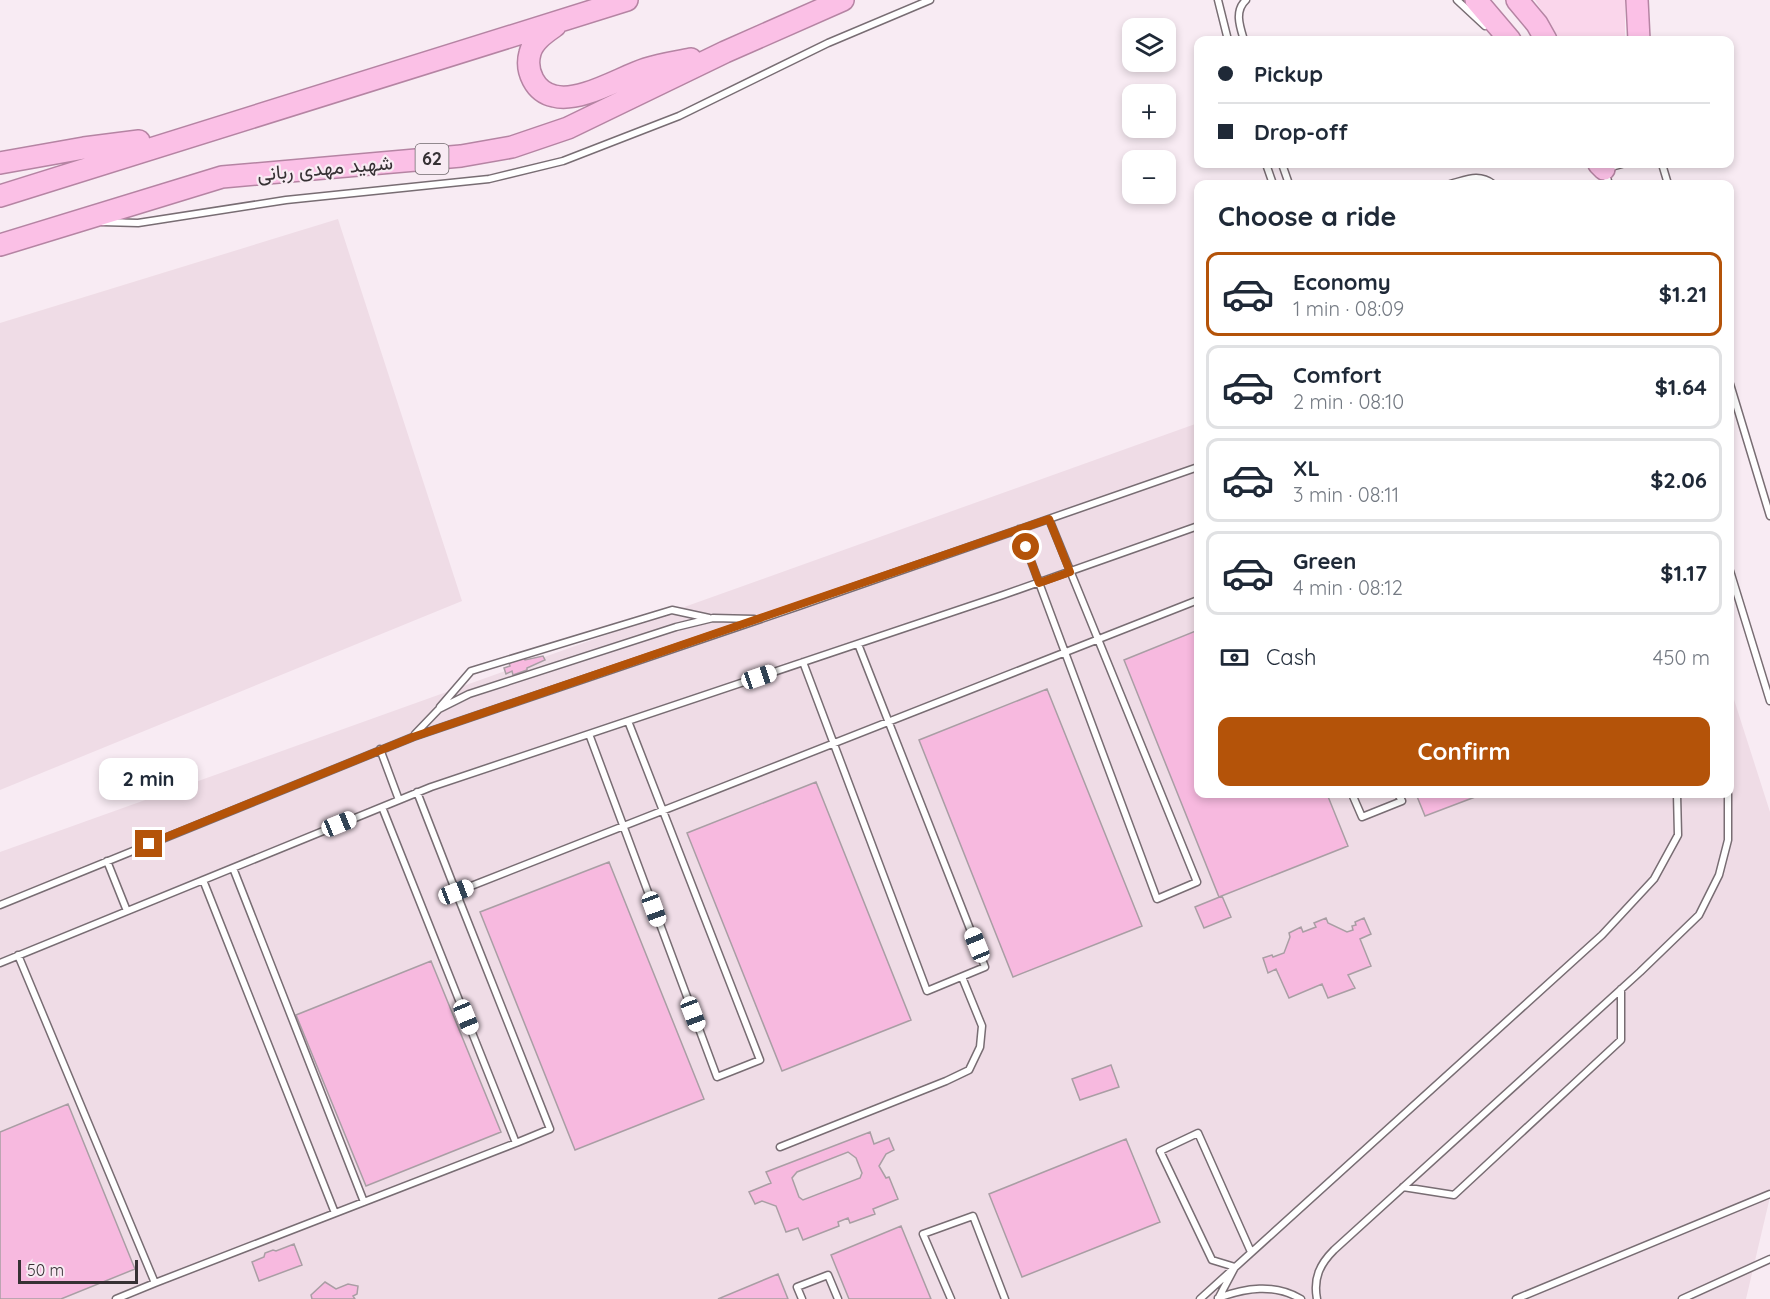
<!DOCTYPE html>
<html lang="en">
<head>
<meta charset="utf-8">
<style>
  :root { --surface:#fff; --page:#f2f2f3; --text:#1f2937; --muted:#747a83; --line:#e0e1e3; --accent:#b45309 }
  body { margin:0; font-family:Quicksand,Vazirmatn,sans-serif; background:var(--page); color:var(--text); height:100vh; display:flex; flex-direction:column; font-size:22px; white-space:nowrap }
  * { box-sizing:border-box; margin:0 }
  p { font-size:20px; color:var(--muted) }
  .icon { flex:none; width:33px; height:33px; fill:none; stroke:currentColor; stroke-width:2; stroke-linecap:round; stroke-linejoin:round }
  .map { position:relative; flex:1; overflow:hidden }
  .side { position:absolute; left:1194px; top:180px; width:540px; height:618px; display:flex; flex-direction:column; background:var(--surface); border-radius:12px; box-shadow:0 3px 9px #0003 }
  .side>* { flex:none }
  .banner { position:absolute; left:1194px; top:36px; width:540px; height:132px; border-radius:12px; box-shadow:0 3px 9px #0003; display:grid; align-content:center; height:132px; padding:0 24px; background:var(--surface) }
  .controls { position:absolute; left:1122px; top:18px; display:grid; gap:12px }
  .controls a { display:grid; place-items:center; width:54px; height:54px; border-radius:12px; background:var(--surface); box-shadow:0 3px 9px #0003; font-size:30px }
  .scale { position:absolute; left:18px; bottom:15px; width:120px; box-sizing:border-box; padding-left:6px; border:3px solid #363134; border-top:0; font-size:16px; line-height:21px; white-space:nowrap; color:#363134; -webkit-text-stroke:4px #f8ebf3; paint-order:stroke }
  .end { position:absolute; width:27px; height:27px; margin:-14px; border:8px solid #b45309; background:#fff; box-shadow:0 0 0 3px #fff }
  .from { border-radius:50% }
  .bubble { position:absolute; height:42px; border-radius:12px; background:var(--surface); box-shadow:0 3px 9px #0003; font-size:20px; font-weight:700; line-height:42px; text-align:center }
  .car { position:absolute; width:18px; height:36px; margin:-18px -9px; border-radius:8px; box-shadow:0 0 4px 2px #0007; background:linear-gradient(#fff 24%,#345 0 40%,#fff 0 76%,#345 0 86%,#fff 0) }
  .banner b { display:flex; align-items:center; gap:21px; height:57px; font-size:22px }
  .banner b+b { border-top:2px solid var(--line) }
  .banner i { width:15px; height:15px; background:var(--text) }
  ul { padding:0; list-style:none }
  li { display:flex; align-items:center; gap:18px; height:84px; margin:0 12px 9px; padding:0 12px; border:3px solid var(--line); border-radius:12px }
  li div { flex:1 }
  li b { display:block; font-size:22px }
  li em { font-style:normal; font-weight:700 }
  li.active { border-color:var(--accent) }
  li>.icon { width:54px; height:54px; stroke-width:1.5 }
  h2 { padding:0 24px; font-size:27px; line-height:72px }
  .pay { display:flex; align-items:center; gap:15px; height:66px; padding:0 24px; font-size:22px }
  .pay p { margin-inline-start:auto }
  .cta { display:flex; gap:12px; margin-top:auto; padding:12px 24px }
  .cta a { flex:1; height:69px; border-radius:12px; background:var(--accent); color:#fff; font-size:24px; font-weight:700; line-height:69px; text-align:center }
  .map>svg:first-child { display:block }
  .built { fill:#efdce6 }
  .green { fill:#fad6eb }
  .building { fill:#f7b9df; stroke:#a99ea4; stroke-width:1.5; fill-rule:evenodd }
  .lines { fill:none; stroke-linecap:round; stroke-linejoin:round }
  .service-casing { stroke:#786d73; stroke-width:9 }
  .trunk-casing { stroke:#b584a3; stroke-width:24 }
  .service { stroke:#fff; stroke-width:6 }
  .trunk { stroke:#fbc0e6; stroke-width:21 }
  .route { stroke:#b45309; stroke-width:8 }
  .labels { text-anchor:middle; stroke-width:4.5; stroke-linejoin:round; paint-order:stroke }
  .shield { fill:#f8ebf3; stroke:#70696d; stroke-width:1.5 }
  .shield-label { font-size:18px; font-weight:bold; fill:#363134 }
  .street-label { font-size:20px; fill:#363134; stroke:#f8ebf3 }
</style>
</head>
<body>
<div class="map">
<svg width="1770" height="1299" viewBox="0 0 1770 1299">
  <rect width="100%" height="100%" fill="#f8ebf3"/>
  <!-- built -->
  <path class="built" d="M 338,219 L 462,601 L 0,790 L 0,323 Z
    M 1198,423 L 1198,794 L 1730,794 L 1730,687 L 1770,812 L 1770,1197 L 1746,1299 L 0,1299 L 0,852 Z"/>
  <!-- green -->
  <path class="green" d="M 1535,0 L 1625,0 L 1625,40 L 1560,40 Z"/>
  <!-- building -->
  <path class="building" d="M 1198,630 L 1198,794 L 1327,794 L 1348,846 L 1219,897 L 1124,660 Z
    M 543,656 L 545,660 L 527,668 L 527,670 L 513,675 L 512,671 L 506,674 L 504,668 L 510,666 L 509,663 L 524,658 L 525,660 Z
    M 1047,689 L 1142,926 L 1013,977 L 919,740 Z
    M 816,782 L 911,1020 L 782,1071 L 687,833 Z
    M 1416,794 L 1483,794 L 1425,816 Z
    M 609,862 L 704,1099 L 575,1150 L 480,912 Z
    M 1222,896 L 1231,917 L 1204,928 L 1195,907 Z
    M 1326,918 L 1328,923 L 1347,932 L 1353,930 L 1352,926 L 1356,925 L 1355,922 L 1364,918 L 1371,934 L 1360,939 L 1371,966 L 1348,975 L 1355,988 L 1328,998 L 1322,984 L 1289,998 L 1276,969 L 1268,973 L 1263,958 L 1272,955 L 1273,957 L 1284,953 L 1290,937 L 1289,933 L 1301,927 L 1303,932 L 1316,927 L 1314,923 Z
    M 431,961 L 501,1132 L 366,1186 L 296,1015 Z
    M 1111,1065 L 1119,1087 L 1080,1100 L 1072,1079 Z
    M 68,1104 L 135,1269 L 61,1299 L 0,1299 L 0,1132 Z
    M 870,1132 L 874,1144 L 889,1138 L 894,1150 L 886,1154 L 879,1166 L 886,1178 L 889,1177 L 898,1199 L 873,1209 L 875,1214 L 850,1223 L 848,1218 L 838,1222 L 839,1226 L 803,1240 L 798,1228 L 786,1232 L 776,1206 L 762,1201 L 755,1204 L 749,1192 L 771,1183 L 766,1172 ZM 848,1152 L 856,1158 L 862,1173 L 860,1178 L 803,1200 L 799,1197 L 792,1178 L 797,1172 Z
    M 1126,1139 L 1160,1222 L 1022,1277 L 989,1194 Z
    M 901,1226 L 931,1299 L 849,1299 L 831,1255 Z
    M 294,1244 L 302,1265 L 259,1281 L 252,1262 L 264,1257 L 265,1253 L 273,1250 L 276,1251 Z
    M 778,1274 L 788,1299 L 718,1299 Z
    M 325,1282 L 336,1289 L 348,1284 L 358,1286 L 357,1294 L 353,1296 L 355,1299 L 312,1299 L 311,1295 Z"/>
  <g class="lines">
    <!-- service casing -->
    <g class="service-casing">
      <path id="service" d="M 1218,0 L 1228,40
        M 1457,0 L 1485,26
        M 1244,40 C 1240,27 1234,11 1246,0
        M 1266,164 L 1273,184
        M 1282,164 L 1289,184
        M 1662,164 L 1668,184
        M 1450,184 C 1466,180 1479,173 1493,184
        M 1609,184 L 1604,169 L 1622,164
        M 102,222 L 138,223 L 286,200 L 489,179 L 563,161 L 679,116 L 828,43 L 930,0
        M 1730,384 L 1770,516
        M 1019,529 L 1157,899 L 1197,882 L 1049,519
        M 1730,571 L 1770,701
        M 803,662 L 927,991 L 985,967 L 858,644
        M 440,707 L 471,671 L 672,610 L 709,618
        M 415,734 L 439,709 L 469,694 L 676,627 L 713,618 L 754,619
        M 589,734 L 717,1077 L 760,1060 L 628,721
        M 380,749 L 399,800
        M 417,792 L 456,892
        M 1352,794 L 1362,817 L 1402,801 L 1398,794
        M 382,807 L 516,1143 L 550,1129 L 456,892 L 1198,600
        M 107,861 L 127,911
        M 233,868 L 364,1202
        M 203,880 L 335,1213
        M 0,905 L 413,737 L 799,606 L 1198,467
        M 18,955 L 155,1283 L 516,1143
        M 0,963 L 431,787 L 1003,595 L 1198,526
        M 780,1147 L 946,1081 L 969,1070 L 980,1047 L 982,1026 L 962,977
        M 1403,1187 L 1454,1195 L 1621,1040 L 1621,989
        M 1218,1298 C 1245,1288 1274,1283 1301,1299
        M 116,1299 L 155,1283
        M 802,1299 L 797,1287 L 828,1275 L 838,1299
        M 951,1299 L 923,1234 L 973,1216 L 1005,1299
        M 1200,1299 L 1602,935 L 1654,879 L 1678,835 L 1677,794
        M 1218,1299 L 1235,1267 L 1212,1260 L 1160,1151 L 1198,1133 L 1251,1252
        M 1317,1299 C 1313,1278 1320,1264 1334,1250 L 1640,972 L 1699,915 L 1719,875 L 1728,840 L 1728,794
        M 1516,1299 L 1770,1194
        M 1682,1299 L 1770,1259"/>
    </g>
    <!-- trunk casing -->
    <g class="trunk-casing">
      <path id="trunk" d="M 1476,0 L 1510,40
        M 1517,0 L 1537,24 L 1546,40
        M 1637,0 L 1639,40
        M 555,26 C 545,33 533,41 530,53 C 525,71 535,92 554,96 C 580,103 621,77 646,69 C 661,64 677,62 691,59
        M 0,163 L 84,148 L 139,141
        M 1599,164 L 1604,169
        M 0,196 L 627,0
        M 0,245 L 222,177 L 461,156 L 512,147 L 568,128 L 725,52 L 843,0"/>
    </g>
    <!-- service -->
    <use href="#service" class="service"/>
    <!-- trunk -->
    <use href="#trunk" class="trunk"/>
  </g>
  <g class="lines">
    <!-- route -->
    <path class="route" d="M 149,844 L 413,737 L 1049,519 L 1070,572 L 1039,583 L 1026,547"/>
  </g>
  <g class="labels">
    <!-- shield labels -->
    <rect class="shield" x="415.5" y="144" width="33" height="30" rx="4.5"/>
    <g class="shield-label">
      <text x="432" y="165">62</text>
    </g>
    <!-- street labels -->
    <g class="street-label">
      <text transform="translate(325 168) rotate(-5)" y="7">شهید مهدی ربانی</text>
    </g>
  </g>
</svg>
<div class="controls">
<a><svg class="icon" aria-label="layers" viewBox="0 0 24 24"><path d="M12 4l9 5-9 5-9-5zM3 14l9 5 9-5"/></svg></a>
<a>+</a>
<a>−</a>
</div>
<div class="scale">50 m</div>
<i class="end from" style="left:1026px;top:547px"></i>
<i class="end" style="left:149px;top:844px"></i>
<div class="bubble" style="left:99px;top:758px;width:99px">2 min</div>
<i class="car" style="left:759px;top:677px;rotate:71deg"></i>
<i class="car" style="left:339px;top:824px;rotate:68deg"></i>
<i class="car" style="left:456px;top:892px;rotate:69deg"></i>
<i class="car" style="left:654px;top:909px;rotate:160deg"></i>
<i class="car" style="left:977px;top:945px;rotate:338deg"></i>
<i class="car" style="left:693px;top:1014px;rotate:159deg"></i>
<i class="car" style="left:466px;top:1017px;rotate:158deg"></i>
<div class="banner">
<b><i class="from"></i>Pickup</b>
<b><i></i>Drop-off</b>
</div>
<section class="side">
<h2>Choose a ride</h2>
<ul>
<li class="active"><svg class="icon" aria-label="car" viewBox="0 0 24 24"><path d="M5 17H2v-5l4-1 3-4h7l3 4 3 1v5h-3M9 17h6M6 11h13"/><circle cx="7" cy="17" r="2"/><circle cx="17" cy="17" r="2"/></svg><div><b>Economy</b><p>1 min · 08:09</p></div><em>$1.21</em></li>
<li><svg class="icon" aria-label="car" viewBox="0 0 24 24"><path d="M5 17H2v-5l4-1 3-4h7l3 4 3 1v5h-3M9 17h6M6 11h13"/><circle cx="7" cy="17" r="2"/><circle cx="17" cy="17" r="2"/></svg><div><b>Comfort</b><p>2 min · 08:10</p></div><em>$1.64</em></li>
<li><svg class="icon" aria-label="car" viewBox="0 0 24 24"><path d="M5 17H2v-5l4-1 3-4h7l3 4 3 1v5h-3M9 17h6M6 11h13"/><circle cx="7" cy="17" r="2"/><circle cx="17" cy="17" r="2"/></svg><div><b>XL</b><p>3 min · 08:11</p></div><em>$2.06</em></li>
<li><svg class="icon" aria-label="car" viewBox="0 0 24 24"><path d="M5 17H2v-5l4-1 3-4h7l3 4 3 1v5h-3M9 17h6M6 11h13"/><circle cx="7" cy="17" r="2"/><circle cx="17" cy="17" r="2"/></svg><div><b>Green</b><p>4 min · 08:12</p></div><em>$1.17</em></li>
</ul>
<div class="pay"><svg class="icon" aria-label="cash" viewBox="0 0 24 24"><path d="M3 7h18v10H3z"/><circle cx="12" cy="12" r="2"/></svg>Cash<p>450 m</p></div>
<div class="cta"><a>Confirm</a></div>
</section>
</div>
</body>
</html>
